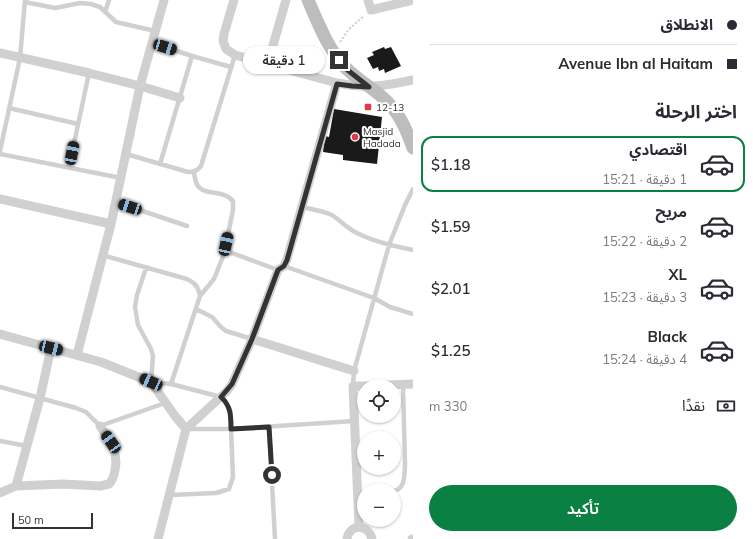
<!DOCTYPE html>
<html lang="ar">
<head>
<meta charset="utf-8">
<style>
  :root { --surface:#fff; --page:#f2f2f3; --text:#2b2b33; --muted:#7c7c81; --line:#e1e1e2; --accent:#0b8043 }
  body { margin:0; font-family:Mulish,"Noto Sans Arabic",sans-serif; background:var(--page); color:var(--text); direction:rtl; height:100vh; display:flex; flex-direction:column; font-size:15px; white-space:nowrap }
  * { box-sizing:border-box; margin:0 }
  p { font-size:13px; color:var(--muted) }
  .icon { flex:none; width:22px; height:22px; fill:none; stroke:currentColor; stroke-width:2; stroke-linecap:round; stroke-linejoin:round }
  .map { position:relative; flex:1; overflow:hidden; direction:ltr }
  .sheet { display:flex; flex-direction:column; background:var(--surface); width:340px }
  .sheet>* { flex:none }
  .banner { display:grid; align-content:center; height:88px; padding:0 16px; background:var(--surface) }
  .fabs { position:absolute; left:357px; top:379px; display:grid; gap:8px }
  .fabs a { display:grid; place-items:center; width:44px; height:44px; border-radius:50%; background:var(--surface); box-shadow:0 1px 3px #0004; font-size:20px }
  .scale { position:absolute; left:12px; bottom:10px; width:81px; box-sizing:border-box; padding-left:4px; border:2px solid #333; border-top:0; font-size:11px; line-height:14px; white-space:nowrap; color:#333; -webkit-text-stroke:3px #fff; paint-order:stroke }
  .end { position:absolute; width:18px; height:18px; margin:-9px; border:5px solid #333; background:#fff; box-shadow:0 0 0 2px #fff }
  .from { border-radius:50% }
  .bubble { position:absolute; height:28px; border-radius:14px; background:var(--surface); box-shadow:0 1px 3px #0004; font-size:13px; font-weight:600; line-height:28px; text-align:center; direction:rtl }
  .car { position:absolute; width:12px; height:24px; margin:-12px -6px; border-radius:5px; box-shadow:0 0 3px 1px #0007; background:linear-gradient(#222 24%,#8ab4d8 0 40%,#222 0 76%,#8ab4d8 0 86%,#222 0) }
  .banner b { display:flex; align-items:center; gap:14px; height:38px; font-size:15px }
  .banner b+b { border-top:1px solid var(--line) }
  .banner i { width:10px; height:10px; background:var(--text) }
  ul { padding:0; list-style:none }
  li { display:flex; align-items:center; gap:12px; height:56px; margin:0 8px 6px; padding:0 8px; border:2px solid transparent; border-radius:12px }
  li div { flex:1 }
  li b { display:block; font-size:15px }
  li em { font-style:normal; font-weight:600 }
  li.active { border-color:var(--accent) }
  li>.icon { width:36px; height:36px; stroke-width:1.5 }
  h2 { padding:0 16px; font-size:18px; line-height:48px }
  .pay { display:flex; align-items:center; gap:10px; height:44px; padding:0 16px; font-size:15px }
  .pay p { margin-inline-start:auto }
  .primary-button { display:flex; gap:8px; margin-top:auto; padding:8px 16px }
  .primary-button a { flex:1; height:46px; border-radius:24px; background:var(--accent); color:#fff; font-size:16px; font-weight:600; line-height:46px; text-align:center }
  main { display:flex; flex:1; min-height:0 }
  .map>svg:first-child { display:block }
  .building { fill:#1a1a1a }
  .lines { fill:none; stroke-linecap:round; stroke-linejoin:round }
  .path { stroke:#cdcdcd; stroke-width:2; stroke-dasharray:2 2; stroke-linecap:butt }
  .lane { stroke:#d0d0d0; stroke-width:4.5 }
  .street { stroke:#d0d0d0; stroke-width:9 }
  .secondary { stroke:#bdbdbd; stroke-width:13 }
  .route { stroke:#333; stroke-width:5 }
  .poi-dot { fill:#e63946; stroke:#fff; stroke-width:1.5 }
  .labels { text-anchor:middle; stroke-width:4; stroke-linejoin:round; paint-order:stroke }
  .poi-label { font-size:10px; fill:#333; stroke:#fff; text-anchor:start }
</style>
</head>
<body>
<main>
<section class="sheet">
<div class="banner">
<b><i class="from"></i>الانطلاق</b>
<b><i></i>Avenue Ibn al Haitam</b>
</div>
<h2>اختر الرحلة</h2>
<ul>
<li class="active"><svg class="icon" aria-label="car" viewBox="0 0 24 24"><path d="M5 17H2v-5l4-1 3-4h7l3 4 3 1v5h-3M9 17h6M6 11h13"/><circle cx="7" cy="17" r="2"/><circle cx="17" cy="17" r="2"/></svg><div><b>اقتصادي</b><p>1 دقيقة · 15:21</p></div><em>$1.18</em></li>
<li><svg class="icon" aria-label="car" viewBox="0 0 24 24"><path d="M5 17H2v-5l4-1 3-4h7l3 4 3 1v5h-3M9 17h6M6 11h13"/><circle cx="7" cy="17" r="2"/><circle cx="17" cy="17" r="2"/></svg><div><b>مريح</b><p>2 دقيقة · 15:22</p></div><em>$1.59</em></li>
<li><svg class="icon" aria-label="car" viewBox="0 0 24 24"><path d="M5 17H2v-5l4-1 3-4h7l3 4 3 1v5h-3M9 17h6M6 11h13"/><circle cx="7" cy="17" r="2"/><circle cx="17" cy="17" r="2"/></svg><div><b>XL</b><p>3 دقيقة · 15:23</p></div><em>$2.01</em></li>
<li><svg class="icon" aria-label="car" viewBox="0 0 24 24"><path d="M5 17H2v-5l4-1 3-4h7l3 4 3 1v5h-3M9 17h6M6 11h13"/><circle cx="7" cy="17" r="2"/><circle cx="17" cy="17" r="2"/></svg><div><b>Black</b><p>4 دقيقة · 15:24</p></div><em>$1.25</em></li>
</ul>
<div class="pay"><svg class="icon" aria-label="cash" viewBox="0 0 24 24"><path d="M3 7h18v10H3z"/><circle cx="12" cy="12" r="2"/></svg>نقدًا<p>330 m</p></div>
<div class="primary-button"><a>تأكيد</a></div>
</section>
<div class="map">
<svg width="413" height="539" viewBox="0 0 413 539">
  <rect width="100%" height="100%" fill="#fff"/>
  <!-- building -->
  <path class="building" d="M 384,47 L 385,49 L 391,47 L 401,66 L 385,73 L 384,69 L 379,71 L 378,67 L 373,69 L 367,58 L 374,55 L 372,52 Z
    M 334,109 L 382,117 L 377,164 L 343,160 L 343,155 L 323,152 L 325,136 L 329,137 Z"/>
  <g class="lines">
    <!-- path -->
    <path class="path" d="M 340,42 L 349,29 L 364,16"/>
    <!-- lane -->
    <path class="lane" d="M 25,2 L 55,8 L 80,3 L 91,4 L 100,7 L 116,22 L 155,31
      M 105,12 L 109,0
      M 152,43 L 192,56
      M 9,108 L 78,124
      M 0,151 L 20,58 L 25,0
      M 0,154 L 121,178
      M 126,154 L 188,172 C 194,172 197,171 201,166 L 235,55
      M 160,164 L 192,56 L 231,67
      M 69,167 L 89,73
      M 194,172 C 196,203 220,185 233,201 L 233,210 L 224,254
      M 116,202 L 187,226
      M 302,207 C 312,209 323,211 332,215 C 341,221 347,228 357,233 C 375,242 394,246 413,250
      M 102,255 L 187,279 C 195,283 198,286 200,296 L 171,384
      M 284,266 L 374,298 L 390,307 L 413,314
      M 146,268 L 137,295 L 135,307 L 138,325 L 151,349 L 153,356 L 151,382 L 171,384 L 221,397 L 225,401 L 230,410 L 231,429 L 233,477 L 229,489 L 216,493 L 170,495
      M 200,296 L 214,279 L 224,254 L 232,253 L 278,270
      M 196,309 L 212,317 L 221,327 L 226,331 L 252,339
      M 353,386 L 354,371 L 389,245 L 405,205 L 413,189
      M 0,387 L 76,408 L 86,412 L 100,426 L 165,403
      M 269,427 L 275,539
      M 188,429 L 231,429 L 354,421
      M 0,441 L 27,446
      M 394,491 C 406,488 404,475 405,465 L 403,385"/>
    <!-- street -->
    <path class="street" d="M 234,0 L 224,34 L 223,41 L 226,49 L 235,55 L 337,83 C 364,89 386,86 413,80
      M 368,0 L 371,10 L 413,0
      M 0,53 L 89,73 L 140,86 L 180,98
      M 268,63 L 286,0
      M 0,199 L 111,224
      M 0,334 L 101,362 L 151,382 L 175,416 L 186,429
      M 252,339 L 354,371
      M 77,355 L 111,224 L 140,86 L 164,0
      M 365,386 L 413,384
      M 16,486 L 40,398 L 51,348
      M 0,493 L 16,486 L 63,484 L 100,486 L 109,484 C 113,480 114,476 115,470 C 119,452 110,440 100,426
      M 359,527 L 353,386 L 364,386
      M 158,539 L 186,429 L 227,391 L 232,384 L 252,339 L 278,270 L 284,266 L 287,259 L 337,83
      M 347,539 C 350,523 368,524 372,539
      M 412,539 L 413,539"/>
    <!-- secondary -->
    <path class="secondary" d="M 308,0 C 318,23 328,49 345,67 C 356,79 370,86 381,96 C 398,110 406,128 413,148"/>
  </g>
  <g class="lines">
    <!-- route -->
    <path class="route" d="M 272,475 L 269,427 L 231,429 C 231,416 231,406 221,397 L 232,384 L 252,339 L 278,270 L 284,266 L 287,260 L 337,84 L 352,86 L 369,87 L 345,68 L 339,60"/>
  </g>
  <!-- markers -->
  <g class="poi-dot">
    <rect x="364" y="103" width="8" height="8" rx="2"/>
    <circle cx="355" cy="137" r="4"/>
  </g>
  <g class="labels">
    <!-- poi labels -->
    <g class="poi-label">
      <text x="376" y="111">12-13</text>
      <text x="363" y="135">Masjid<tspan x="363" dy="12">Hadada</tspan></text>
    </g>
  </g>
</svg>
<div class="fabs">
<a><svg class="icon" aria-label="locate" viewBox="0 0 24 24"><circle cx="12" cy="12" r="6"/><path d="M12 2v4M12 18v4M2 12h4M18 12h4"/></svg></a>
<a>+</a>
<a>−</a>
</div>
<div class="scale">50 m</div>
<i class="end from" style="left:272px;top:475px"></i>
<i class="end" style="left:339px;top:60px"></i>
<div class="bubble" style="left:243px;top:46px;width:82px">1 دقيقة</div>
<i class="car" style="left:165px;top:47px;rotate:107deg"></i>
<i class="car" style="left:72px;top:153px;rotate:11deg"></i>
<i class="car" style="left:130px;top:207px;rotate:288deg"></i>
<i class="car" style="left:226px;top:244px;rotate:12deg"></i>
<i class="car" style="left:51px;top:348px;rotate:103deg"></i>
<i class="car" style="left:151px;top:382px;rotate:294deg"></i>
<i class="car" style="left:111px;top:442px;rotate:325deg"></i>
</div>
</main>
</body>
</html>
